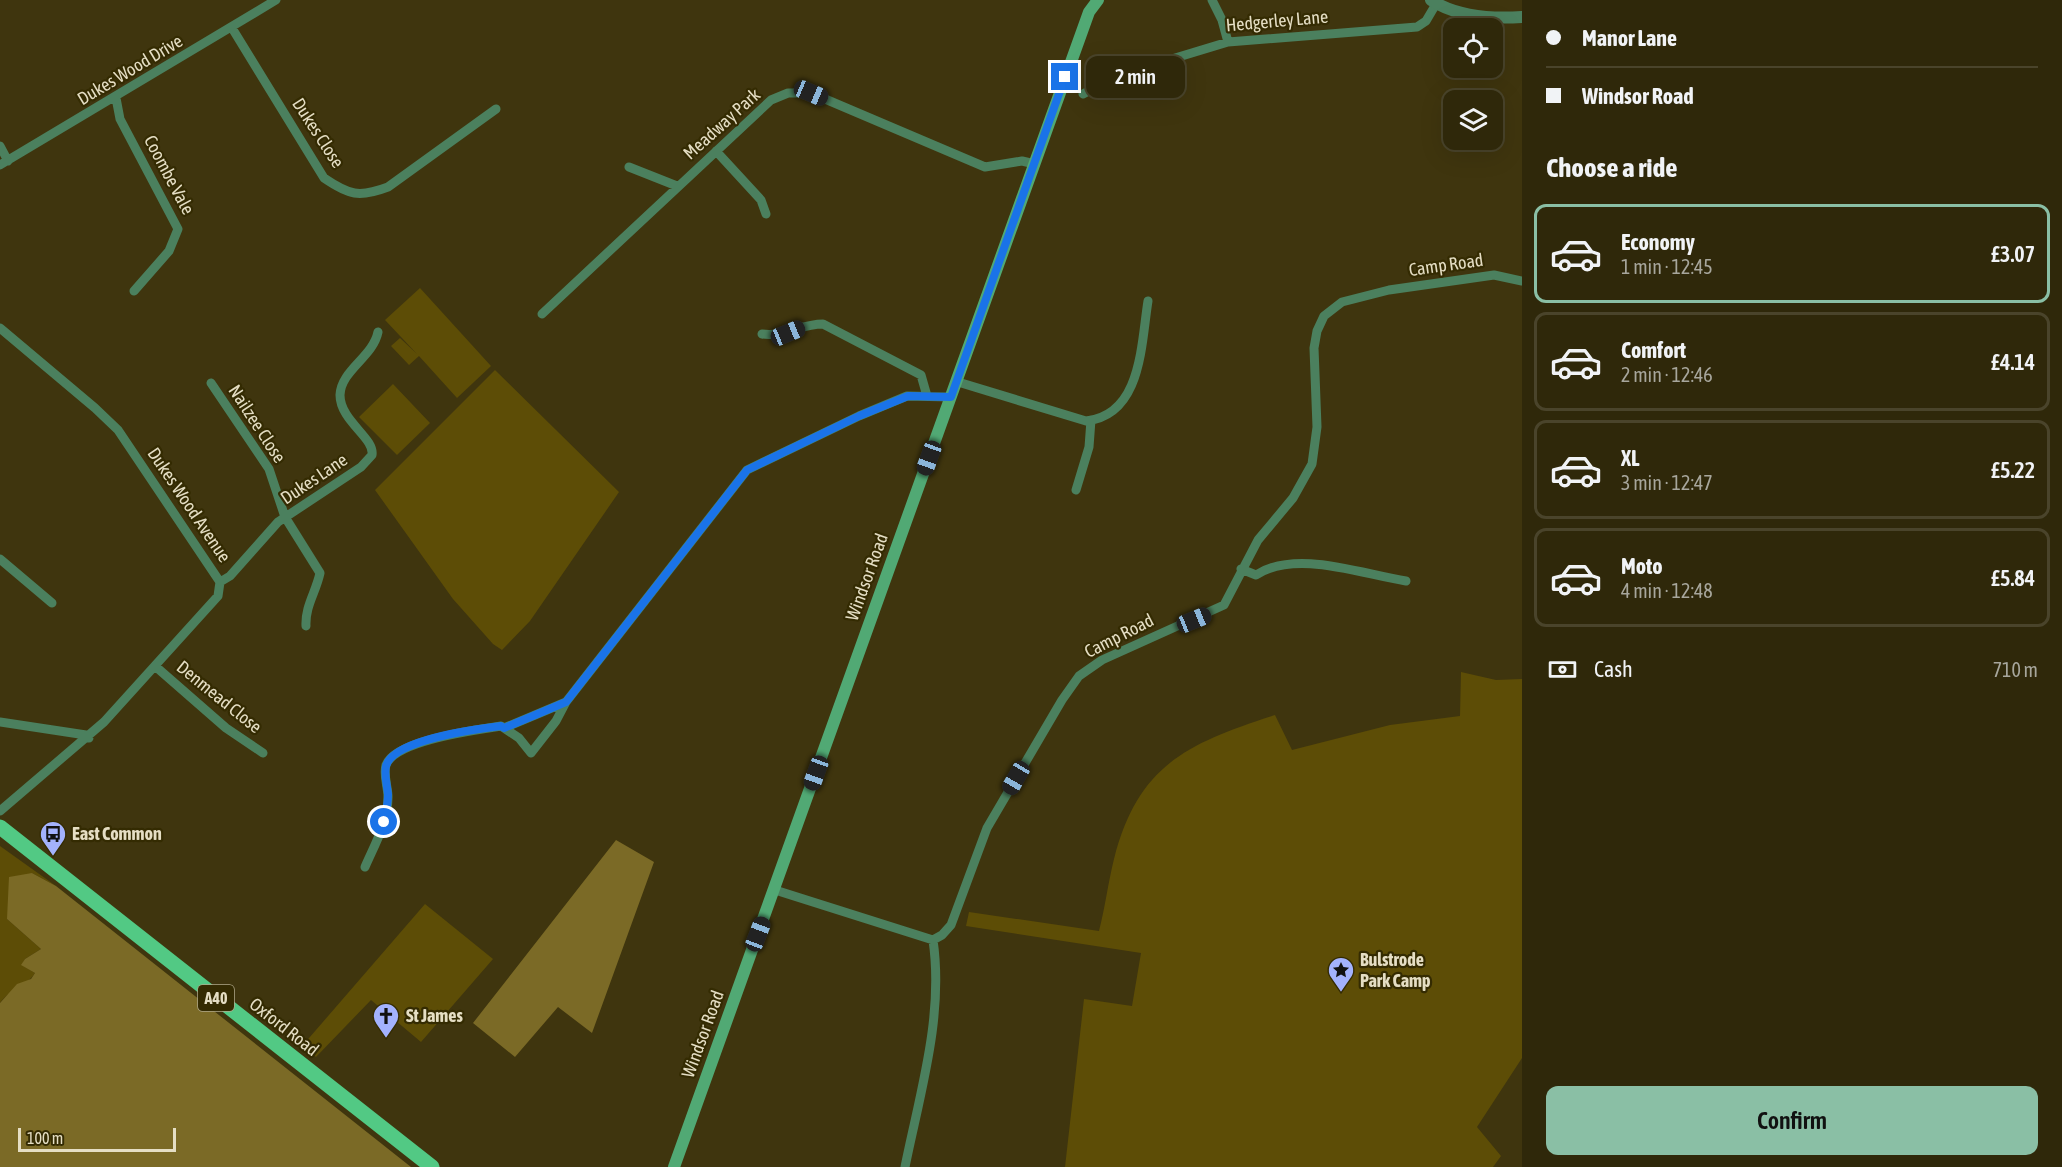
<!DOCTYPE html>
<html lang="en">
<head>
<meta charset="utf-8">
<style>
  :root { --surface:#2f280a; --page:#3b3418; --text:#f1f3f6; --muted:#a7a69c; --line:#4a442b; --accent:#8abfa5 }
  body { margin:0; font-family:"Asap Condensed",sans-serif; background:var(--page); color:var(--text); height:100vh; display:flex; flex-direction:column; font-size:22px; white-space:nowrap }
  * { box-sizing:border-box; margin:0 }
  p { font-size:20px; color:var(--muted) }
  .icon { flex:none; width:33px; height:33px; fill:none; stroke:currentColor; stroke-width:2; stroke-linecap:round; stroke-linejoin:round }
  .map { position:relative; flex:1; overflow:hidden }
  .details { display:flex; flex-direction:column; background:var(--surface); width:540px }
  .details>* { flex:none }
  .top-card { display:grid; align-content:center; height:132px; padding:0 24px; background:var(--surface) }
  .fabs { position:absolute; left:1443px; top:18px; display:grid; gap:12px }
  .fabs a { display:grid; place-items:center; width:60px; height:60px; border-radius:12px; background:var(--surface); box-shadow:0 6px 24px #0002,0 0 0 2px var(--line); font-size:30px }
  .scale { position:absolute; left:18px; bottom:15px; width:158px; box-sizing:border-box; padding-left:6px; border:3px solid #e5dec4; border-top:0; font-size:16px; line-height:21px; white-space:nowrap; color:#e5dec4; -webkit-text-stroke:4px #342b02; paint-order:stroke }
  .end { position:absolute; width:27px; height:27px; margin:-14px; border:8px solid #1a73e8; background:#fff; box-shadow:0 0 0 3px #fff }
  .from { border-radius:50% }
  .bubble { position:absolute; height:42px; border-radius:12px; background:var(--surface); box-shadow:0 6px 24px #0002,0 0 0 2px var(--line); font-size:20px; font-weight:600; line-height:42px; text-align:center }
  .car { position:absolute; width:18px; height:36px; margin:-18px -9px; border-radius:8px; box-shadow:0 0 4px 2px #0007; background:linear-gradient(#222 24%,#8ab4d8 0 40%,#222 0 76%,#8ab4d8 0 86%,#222 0) }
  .top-card b { display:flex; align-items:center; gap:21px; height:57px; font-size:22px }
  .top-card b+b { border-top:2px solid var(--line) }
  .top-card i { width:15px; height:15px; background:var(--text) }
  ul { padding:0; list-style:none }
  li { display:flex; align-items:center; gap:18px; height:99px; margin:0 12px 9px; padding:0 12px; border:3px solid var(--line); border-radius:12px }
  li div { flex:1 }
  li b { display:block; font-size:22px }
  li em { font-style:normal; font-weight:600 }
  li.selected { border-color:var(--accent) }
  li>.icon { width:54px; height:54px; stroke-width:1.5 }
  h2 { padding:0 24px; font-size:27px; line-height:72px }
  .pay { display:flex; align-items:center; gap:15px; height:66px; padding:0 24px; font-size:22px }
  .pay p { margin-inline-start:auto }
  .button { display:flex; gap:12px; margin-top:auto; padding:12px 24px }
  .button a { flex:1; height:69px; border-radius:12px; background:var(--accent); color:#111; font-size:24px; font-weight:600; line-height:69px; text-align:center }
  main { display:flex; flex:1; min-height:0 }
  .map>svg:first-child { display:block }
  .green { fill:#5d4d06 }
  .forest { fill:#7b6a26 }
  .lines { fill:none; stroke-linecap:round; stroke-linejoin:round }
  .minor { stroke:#4b805e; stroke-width:9 }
  .tertiary { stroke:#4b805e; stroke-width:12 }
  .secondary { stroke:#51a974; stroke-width:12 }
  .primary { stroke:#52c984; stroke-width:15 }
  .route { stroke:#1a73e8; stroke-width:8 }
  .labels { text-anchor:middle; stroke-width:4.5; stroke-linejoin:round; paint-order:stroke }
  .shield { fill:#342b02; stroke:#b0a88a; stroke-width:1.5 }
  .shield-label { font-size:16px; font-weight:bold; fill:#e5dec4 }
  .street-label { font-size:18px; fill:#e5dec4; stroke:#342b02 }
  .poi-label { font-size:18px; font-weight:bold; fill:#e5dec4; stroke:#342b02; text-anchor:start }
</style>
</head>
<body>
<main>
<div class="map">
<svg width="1522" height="1167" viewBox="0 0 1522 1167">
  <rect width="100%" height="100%" fill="#3f350e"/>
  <!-- green -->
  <path class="green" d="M 420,288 L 491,366 L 457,398 L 419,356 L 409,365 L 391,346 L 400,338 L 417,354 L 385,320 Z
    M 495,370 L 619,492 L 530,621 L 502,650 L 493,644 L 453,599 L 375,490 Z
    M 393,384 L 430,423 L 397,455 L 359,417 Z
    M 1461,672 L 1496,680 L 1522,679 L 1522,1058 L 1477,1127 L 1501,1156 L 1493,1167 L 1065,1167 L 1084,999 L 1132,1006 L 1141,953 L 966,926 L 969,912 L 1099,931 C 1105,908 1108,883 1114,859 C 1138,764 1189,743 1275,715 L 1292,750 L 1390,725 L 1460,716 Z
    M 0,846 L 56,886 L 32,873 L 7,919 L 41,949 L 25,959 L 22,965 L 35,973 C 26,987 11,988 0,1003 Z
    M 425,904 L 493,959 L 421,1042 L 371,1000 L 316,1057 L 303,1045 Z"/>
  <!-- forest -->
  <path class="forest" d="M 616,840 L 654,862 L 592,1033 L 558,1007 L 515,1057 L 473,1023 Z
    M 32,873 L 56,886 L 411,1167 L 0,1167 L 0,1003 L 17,984 L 31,979 L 35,973 L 21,965 L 25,959 L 41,949 L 7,919 L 9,877 Z"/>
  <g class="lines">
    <!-- minor -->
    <path class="minor" d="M 1212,0 L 1222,20 L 1228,42
      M 232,28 L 324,178 C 349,195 359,198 388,187 L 496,109
      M 1083,94 L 1119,75 L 1228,42 L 1417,27 L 1426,21 L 1436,4
      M 116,98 L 120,119 L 178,229 L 169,251 L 134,291
      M 0,146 L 8,161
      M 716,151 L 761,200 L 766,214
      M 0,165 L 276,0
      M 629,167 L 677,186
      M 542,314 L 771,100 L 788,93 L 811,93 L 985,167 L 1022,161 L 1035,164
      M 0,328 L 95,408 L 118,430 L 220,582 L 218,596 L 104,722 L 0,811
      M 762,334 C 786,337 800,324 823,324 L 921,375 L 927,396
      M 958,382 L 1086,421 C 1142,415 1141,344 1148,301
      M 211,383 L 269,469 L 285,517 L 320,573 C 316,592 305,606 306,626
      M 1076,490 L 1089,447 L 1091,420
      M 0,559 L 52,603
      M 1241,569 L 1256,575 C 1296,549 1361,574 1406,581
      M 220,582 L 230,576 L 278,522 L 361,467 L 372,455 C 375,438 340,421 340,395 C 341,370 373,357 378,332
      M 155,666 L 226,728 L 263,753
      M 0,722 L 86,735 L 89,738
      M 504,728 L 519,738 L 531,753 L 556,721 L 566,702 L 747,470 L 859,416 L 907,396 L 951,397
      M 365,867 C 375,844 388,822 388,797 C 388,787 383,775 386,765 C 395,740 476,730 501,726 L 504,728 L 566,702
      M 775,890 L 933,940 L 942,935 L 951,925 L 987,828 L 1062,700 L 1079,676 L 1102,660 L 1224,605 L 1258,540 L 1293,498 L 1312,464 L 1317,427 L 1314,348 L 1317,331 L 1324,316 L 1342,302 L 1389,290 L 1494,275 L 1522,281
      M 905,1167 C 920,1093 944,1016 933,940"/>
    <!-- tertiary -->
    <path class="tertiary" d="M 1431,0 C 1457,17 1492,19 1522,17"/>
    <!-- secondary -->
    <path class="secondary" d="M 674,1167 L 1089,12 L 1098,0"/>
    <!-- primary -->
    <path class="primary" d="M 0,827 L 432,1167"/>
  </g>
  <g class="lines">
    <!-- route -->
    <path class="route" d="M 384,822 C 386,813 388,803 388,794 C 387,785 384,775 386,766 C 393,740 476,729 501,726 L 504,728 L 566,702 L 747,470 L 859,416 L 908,396 L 951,397 L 1065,77"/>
  </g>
  <!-- icons -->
  <defs>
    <g id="bus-pin" transform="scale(1.35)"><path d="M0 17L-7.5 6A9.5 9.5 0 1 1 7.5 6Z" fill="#a3b2fd" stroke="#342b02"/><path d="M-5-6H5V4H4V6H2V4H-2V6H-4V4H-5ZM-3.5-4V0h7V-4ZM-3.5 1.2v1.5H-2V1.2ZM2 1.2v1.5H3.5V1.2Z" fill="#111"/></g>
    <g id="sight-pin" transform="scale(1.35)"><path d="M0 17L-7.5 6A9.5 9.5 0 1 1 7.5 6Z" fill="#a3b2fd" stroke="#342b02"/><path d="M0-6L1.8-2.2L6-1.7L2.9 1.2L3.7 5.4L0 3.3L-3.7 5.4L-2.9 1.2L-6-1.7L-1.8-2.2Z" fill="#111"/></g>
    <g id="church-pin" transform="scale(1.35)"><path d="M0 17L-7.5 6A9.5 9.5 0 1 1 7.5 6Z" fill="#a3b2fd" stroke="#342b02"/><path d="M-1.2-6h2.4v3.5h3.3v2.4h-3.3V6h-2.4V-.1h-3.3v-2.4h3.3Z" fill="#111"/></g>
  </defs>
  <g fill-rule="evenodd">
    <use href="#bus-pin" x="53" y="834"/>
    <use href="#sight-pin" x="1341" y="970"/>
    <use href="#church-pin" x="386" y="1016"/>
  </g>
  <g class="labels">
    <!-- shield labels -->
    <rect class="shield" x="198" y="985" width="36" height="26" rx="4.5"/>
    <g class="shield-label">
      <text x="216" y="1004">A40</text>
    </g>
    <!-- street labels -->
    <g class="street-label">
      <text transform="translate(1277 21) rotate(-5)" y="6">Hedgerley Lane</text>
      <text transform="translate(130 70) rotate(-31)" y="6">Dukes Wood Drive</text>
      <text transform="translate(722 124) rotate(-42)" y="6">Meadway Park</text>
      <text transform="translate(318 133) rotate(57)" y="6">Dukes Close</text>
      <text transform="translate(169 175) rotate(62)" y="6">Coombe Vale</text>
      <text transform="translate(1446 265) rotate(-8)" y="6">Camp Road</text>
      <text transform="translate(257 424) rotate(57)" y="6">Nailzee Close</text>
      <text transform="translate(314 479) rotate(-34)" y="6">Dukes Lane</text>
      <text transform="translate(189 505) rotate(56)" y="6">Dukes Wood Avenue</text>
      <text transform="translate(867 577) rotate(-70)" y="6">Windsor Road</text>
      <text transform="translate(1119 636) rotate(-27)" y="6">Camp Road</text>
      <text transform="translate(219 697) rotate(39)" y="6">Denmead Close</text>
      <text transform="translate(284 1027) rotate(38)" y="6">Oxford Road</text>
      <text transform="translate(703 1034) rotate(-70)" y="6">Windsor Road</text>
    </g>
    <!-- poi labels -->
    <g class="poi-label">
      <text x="72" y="840">East Common</text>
      <text x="1360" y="966">Bulstrode<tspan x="1360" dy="21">Park Camp</tspan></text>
      <text x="406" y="1022">St James</text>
    </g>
  </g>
</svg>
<div class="fabs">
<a><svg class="icon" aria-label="locate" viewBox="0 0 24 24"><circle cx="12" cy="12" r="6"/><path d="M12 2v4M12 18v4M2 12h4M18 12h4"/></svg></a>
<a><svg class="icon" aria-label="layers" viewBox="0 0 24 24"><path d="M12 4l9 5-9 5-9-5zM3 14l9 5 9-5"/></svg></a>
</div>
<div class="scale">100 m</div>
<i class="end from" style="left:384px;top:822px"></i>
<i class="end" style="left:1065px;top:77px"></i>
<div class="bubble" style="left:1086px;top:56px;width:99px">2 min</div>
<i class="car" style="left:811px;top:93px;rotate:113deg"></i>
<i class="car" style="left:788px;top:333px;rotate:68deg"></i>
<i class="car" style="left:929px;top:458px;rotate:200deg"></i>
<i class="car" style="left:1194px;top:620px;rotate:68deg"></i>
<i class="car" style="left:816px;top:773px;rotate:200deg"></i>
<i class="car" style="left:1016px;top:778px;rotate:210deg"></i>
<i class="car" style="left:758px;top:934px;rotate:21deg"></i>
</div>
<section class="details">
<div class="top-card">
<b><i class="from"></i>Manor Lane</b>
<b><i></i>Windsor Road</b>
</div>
<h2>Choose a ride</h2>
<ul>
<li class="selected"><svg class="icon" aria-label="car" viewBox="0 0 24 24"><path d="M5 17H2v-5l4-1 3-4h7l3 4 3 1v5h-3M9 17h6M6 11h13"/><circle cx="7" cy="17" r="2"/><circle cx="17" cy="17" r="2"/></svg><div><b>Economy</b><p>1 min · 12:45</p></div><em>£3.07</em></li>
<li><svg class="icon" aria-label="car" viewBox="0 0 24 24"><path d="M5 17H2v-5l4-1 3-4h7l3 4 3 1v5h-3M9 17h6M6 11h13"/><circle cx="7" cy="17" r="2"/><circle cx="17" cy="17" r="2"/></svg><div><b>Comfort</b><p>2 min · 12:46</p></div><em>£4.14</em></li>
<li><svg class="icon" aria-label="car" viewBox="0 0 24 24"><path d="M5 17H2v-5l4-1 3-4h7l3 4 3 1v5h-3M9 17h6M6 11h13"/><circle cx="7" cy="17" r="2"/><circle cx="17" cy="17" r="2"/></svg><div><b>XL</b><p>3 min · 12:47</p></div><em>£5.22</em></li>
<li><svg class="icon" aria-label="car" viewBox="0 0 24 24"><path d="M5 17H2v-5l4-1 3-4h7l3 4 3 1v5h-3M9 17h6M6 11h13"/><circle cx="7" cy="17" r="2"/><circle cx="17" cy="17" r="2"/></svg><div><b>Moto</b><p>4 min · 12:48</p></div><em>£5.84</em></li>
</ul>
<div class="pay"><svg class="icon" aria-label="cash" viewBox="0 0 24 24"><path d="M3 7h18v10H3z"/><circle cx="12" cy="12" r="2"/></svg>Cash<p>710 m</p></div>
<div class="button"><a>Confirm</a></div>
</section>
</main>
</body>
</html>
